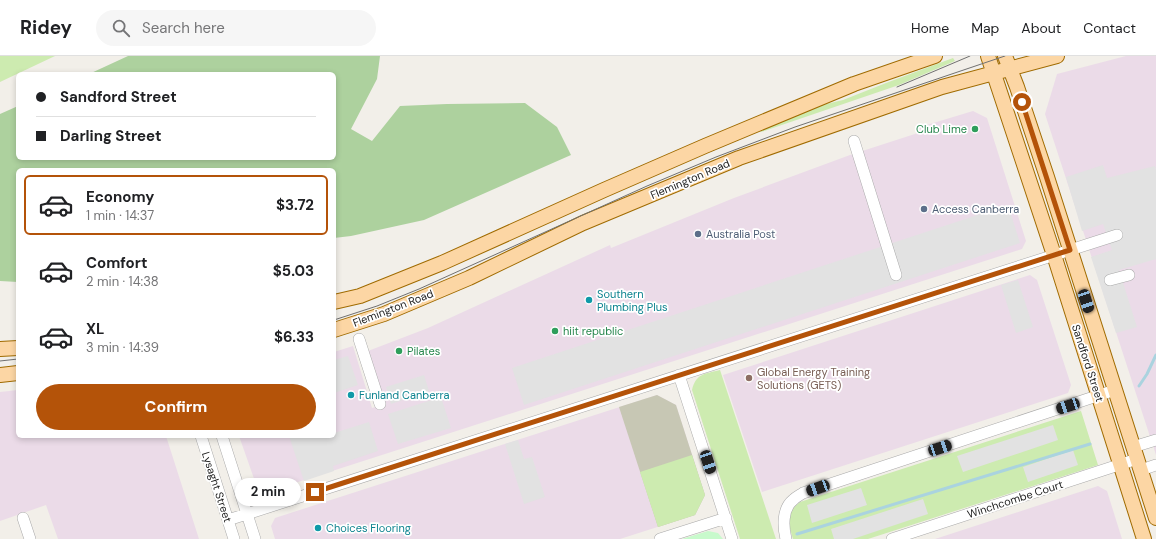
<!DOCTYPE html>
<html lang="en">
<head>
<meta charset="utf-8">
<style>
  :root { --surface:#fff; --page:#f6f6f6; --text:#202124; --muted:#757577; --line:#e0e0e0; --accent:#b45309 }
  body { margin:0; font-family:"DM Sans",sans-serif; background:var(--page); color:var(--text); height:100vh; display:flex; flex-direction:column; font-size:15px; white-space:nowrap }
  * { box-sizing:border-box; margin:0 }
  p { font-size:13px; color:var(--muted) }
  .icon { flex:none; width:22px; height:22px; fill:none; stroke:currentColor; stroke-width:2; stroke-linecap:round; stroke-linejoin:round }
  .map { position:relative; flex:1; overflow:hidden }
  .panel { position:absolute; left:16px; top:112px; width:320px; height:270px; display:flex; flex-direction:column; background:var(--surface); border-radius:6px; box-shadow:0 2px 6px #0003 }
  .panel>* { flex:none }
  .hud { position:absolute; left:16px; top:16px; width:320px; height:88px; border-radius:6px; box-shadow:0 2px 6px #0003; display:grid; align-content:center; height:88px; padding:0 20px; background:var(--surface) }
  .end { position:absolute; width:18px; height:18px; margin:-9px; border:5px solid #b45309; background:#fff; box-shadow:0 0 0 2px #fff }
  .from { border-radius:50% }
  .bubble { position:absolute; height:28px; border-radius:14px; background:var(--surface); box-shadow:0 2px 6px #0003; font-size:13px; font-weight:700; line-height:28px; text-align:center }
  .car { position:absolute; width:12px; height:24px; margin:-12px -6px; border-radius:5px; box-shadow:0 0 3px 1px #0007; background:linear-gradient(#222 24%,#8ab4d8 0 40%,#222 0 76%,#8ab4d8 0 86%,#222 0) }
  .hud b { display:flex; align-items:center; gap:14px; height:38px; font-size:15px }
  .hud b+b { border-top:1px solid var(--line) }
  .hud i { width:10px; height:10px; background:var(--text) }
  ul { padding:7px 0 0; list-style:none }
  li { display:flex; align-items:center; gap:12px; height:60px; margin:0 8px 6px; padding:0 12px; border:2px solid transparent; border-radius:6px }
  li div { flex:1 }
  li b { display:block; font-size:15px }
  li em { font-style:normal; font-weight:700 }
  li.current { border-color:var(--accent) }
  li>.icon { width:36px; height:36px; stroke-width:1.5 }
  .primary-button { display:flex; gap:8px; margin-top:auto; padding:8px 20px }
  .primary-button a { flex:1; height:46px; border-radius:24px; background:var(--accent); color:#fff; font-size:16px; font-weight:700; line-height:46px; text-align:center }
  header { display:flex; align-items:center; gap:24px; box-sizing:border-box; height:56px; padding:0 20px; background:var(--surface); border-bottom:1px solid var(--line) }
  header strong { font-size:19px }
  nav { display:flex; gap:22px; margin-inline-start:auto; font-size:14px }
  .search { width:280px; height:36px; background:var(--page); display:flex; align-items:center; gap:10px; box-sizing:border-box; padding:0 14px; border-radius:22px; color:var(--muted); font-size:15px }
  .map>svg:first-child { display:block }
  .industrial { fill:#ebdbe8 }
  .construction { fill:#c7c7b4 }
  .grass { fill:#cdebb0 }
  .forest { fill:#add19e }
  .park { fill:#c8facc }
  .parking { fill:#e2e2e2 }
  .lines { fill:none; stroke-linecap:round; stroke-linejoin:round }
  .stream { stroke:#aad3df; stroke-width:3 }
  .minor-casing { stroke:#a9a9a9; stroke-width:12 }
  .major-casing { stroke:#a06b00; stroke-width:16 }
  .minor { stroke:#fff; stroke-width:11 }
  .major { stroke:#fcd6a4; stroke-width:14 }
  .tram { stroke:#707070; stroke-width:1 }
  .route { stroke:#b45309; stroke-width:5 }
  .leisure-dot { fill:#2e9e5b; stroke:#fff; stroke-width:1.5 }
  .service-dot { fill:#5c6f8a; stroke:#fff; stroke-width:1.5 }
  .culture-dot { fill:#0f9aa8; stroke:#fff; stroke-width:1.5 }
  .education-dot { fill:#8d6e63; stroke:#fff; stroke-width:1.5 }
  .labels { text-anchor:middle; stroke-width:3.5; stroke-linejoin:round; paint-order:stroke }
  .leisure-label { font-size:11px; fill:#27864d; stroke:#fff; text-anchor:start }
  .street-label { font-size:11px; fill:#222; stroke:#fff }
  .service-label { font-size:11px; fill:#4e5e75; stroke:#fff; text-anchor:start }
  .culture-label { font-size:11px; fill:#0d838f; stroke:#fff; text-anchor:start }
  .education-label { font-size:11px; fill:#785e54; stroke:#fff; text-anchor:start }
</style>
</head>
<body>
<header>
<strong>Ridey</strong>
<div class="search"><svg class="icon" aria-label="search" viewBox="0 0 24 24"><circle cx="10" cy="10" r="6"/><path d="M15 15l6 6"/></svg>Search here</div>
<nav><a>Home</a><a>Map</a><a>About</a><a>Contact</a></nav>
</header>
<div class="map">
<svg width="1156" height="483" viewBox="0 0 1156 483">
  <rect width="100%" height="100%" fill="#f2efe9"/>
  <!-- industrial -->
  <path class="industrial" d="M 1126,0 L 1156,0 L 1156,399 L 1045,58 L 1057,18 Z
    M 973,55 L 987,62 L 1026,185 L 1022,193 L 267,436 L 257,431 L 239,380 L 334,380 L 334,296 L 353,290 L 372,352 L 384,348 L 368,295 L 428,272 L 610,189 L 611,192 L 734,142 L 850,99 L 921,76 L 920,71 Z
    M 1030,219 L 1037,224 L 1071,329 L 1068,337 L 762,436 L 723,319 Z
    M 18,334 L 18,380 L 166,380 L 199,483 L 58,483 L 46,449 L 0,465 L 0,336 Z
    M 657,339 L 676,349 L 705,439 L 695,459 L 620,483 L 275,483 L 271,470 L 275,462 L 278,461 Z
    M 1098,430 L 1107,435 L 1122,483 L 935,483 Z"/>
  <!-- construction -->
  <path class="construction" d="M 657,339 L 676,349 L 705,439 L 695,459 L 658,471 L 619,351 Z"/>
  <!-- grass -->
  <path class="grass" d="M 0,0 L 55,0 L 0,26 Z
    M 953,2 L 955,5 L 899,29 L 761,76 L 759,74 L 822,49 L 843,44 L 886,27 Z
    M 720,314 L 776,483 L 740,483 L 692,334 C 696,317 705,318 720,314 Z
    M 1081,355 L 1098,409 L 868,483 L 793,483 C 788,467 785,458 800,446 Z
    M 692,399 L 705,439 L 695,459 L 658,471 L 640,416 Z"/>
  <!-- forest -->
  <path class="forest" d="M 128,0 L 380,0 L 377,23 L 351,73 L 372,85 L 400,50 L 447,48 L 525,47 L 557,71 L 571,99 L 424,164 L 351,180 L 334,182 L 334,114 L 18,114 L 18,226 L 0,225 L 0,58 L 18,50 L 18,102 L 334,102 L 334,18 L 89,18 Z"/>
  <!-- park -->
  <path class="park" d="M 708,475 L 718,477 L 723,483 L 682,483 Z"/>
  <!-- parking -->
  <path class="parking" d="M 1103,109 L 1107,122 L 1155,110 L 1156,114 L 1156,203 L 1119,214 L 1137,271 L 1116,277 L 1091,201 L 1112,194 L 1103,168 L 1082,175 L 1066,121 Z
    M 1008,149 L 1020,187 L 524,349 L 512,312 Z
    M 1018,224 L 1033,271 L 1016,277 L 1001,229 Z
    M 348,300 L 358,329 L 334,337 L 334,304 Z
    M 424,319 L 429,335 L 391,348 L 386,331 Z
    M 441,341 L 451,372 L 398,388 L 388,358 Z
    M 369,366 L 378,395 L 333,410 L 334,415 L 304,425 L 289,380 L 334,380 L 334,377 Z
    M 1053,369 L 1058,384 L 963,416 L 957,400 Z
    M 518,384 L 524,403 L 532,401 L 545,441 L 524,448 L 505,388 Z
    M 1073,394 L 1078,409 L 1028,426 L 1023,411 Z
    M 861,432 L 867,449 L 812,467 L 807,449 Z
    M 923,443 L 928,458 L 853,483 L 834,483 L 831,473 Z"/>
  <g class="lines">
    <!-- stream -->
    <path class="stream" d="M 1139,330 L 1147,318 L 1156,299
      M 797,478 L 1090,388"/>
    <!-- minor casing -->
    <g class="minor-casing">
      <path id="minor" d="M 854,85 L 896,219
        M 1110,224 L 1129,219
        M 359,283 L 380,348
        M 679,319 L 732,483
        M 201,380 L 234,483
        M 222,380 L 255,483
        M 1133,391 L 1156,384
        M 1141,414 L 1156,409
        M 23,462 L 30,483
        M 228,464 L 1117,179
        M 660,483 L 726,462
        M 786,483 C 783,471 782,453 793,444 C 796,441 800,439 803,437 L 1115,334
        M 892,483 L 1137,403"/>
    </g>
    <!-- major casing -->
    <g class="major-casing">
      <path id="major" d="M 988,0 L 1054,199 L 1144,483
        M 1005,0 L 1017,31 L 1047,121 L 1156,462
        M 334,246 L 360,240 L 442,207 L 604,134 L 705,90 L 854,28 L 935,0
        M 334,274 L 384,258 L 469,222 L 583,167 L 739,102 L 942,31 L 1057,0
        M 0,293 L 18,292
        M 0,319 L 18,317"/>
    </g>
    <!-- minor -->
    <use href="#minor" class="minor"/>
    <!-- major -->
    <use href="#major" class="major"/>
    <!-- tram -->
    <path class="tram" d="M 897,31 L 970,0
      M 334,264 L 377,250 L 419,233 L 647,130 L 716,101 L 795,71 L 1005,0
      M 0,305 L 18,303"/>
  </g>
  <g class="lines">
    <!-- route -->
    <path class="route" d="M 315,436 L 1070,194 L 1022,46"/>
  </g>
  <!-- markers -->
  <g class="leisure-dot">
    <circle cx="975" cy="73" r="4"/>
    <circle cx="555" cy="275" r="4"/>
    <circle cx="399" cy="295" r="4"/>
  </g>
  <g class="service-dot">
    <circle cx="924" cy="153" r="4"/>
    <circle cx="698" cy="178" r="4"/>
  </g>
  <g class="culture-dot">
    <circle cx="589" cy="244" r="4"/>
    <circle cx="351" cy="339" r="4"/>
    <circle cx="318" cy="472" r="4"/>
  </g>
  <circle class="education-dot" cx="749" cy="322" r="4"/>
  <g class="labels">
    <!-- leisure labels -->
    <g class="leisure-label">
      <text x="967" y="77" text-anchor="end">Club Lime</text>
      <text x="563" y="279">hiit republic</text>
      <text x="407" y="299">Pilates</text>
    </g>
    <!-- street labels -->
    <g class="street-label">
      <text transform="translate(690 123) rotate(-23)" y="4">Flemington Road</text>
      <text transform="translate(393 252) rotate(-21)" y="4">Flemington Road</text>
      <text transform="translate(1088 307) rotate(72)" y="4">Sandford Street</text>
      <text transform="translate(217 431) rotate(72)" y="4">Lysaght Street</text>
      <text transform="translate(1015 443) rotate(-18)" y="4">Winchcombe Court</text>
    </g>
    <!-- service labels -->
    <g class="service-label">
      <text x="932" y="157">Access Canberra</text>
      <text x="706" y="182">Australia Post</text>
    </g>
    <!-- culture labels -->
    <g class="culture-label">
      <text x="597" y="242">Southern<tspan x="597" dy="13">Plumbing Plus</tspan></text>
      <text x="359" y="343">Funland Canberra</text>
      <text x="326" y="476">Choices Flooring</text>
    </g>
    <!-- education labels -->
    <g class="education-label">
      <text x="757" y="320">Global Energy Training<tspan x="757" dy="13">Solutions (GETS)</tspan></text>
    </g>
  </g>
</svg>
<i class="end from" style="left:1022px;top:46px"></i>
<i class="end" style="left:315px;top:436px"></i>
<div class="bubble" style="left:235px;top:422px;width:66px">2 min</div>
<i class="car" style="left:1086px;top:245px;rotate:162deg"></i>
<i class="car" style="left:1068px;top:350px;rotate:252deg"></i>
<i class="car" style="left:940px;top:392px;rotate:72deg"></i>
<i class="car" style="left:708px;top:406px;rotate:162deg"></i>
<i class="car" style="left:818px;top:432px;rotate:250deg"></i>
<div class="hud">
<b><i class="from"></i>Sandford Street</b>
<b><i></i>Darling Street</b>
</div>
<section class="panel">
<ul>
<li class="current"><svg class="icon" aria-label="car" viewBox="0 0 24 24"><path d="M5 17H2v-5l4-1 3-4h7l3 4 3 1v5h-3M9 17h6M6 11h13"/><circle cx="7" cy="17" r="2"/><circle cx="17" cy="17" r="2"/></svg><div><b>Economy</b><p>1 min · 14:37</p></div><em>$3.72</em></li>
<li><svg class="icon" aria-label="car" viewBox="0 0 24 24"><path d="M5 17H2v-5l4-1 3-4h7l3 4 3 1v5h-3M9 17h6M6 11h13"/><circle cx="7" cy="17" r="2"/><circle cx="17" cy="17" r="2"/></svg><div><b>Comfort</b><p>2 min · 14:38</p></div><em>$5.03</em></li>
<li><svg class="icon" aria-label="car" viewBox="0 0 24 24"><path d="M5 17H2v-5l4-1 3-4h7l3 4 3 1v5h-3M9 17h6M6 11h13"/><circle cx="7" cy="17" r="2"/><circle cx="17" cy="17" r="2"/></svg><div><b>XL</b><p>3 min · 14:39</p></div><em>$6.33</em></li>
</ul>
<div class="primary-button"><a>Confirm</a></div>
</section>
</div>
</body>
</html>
